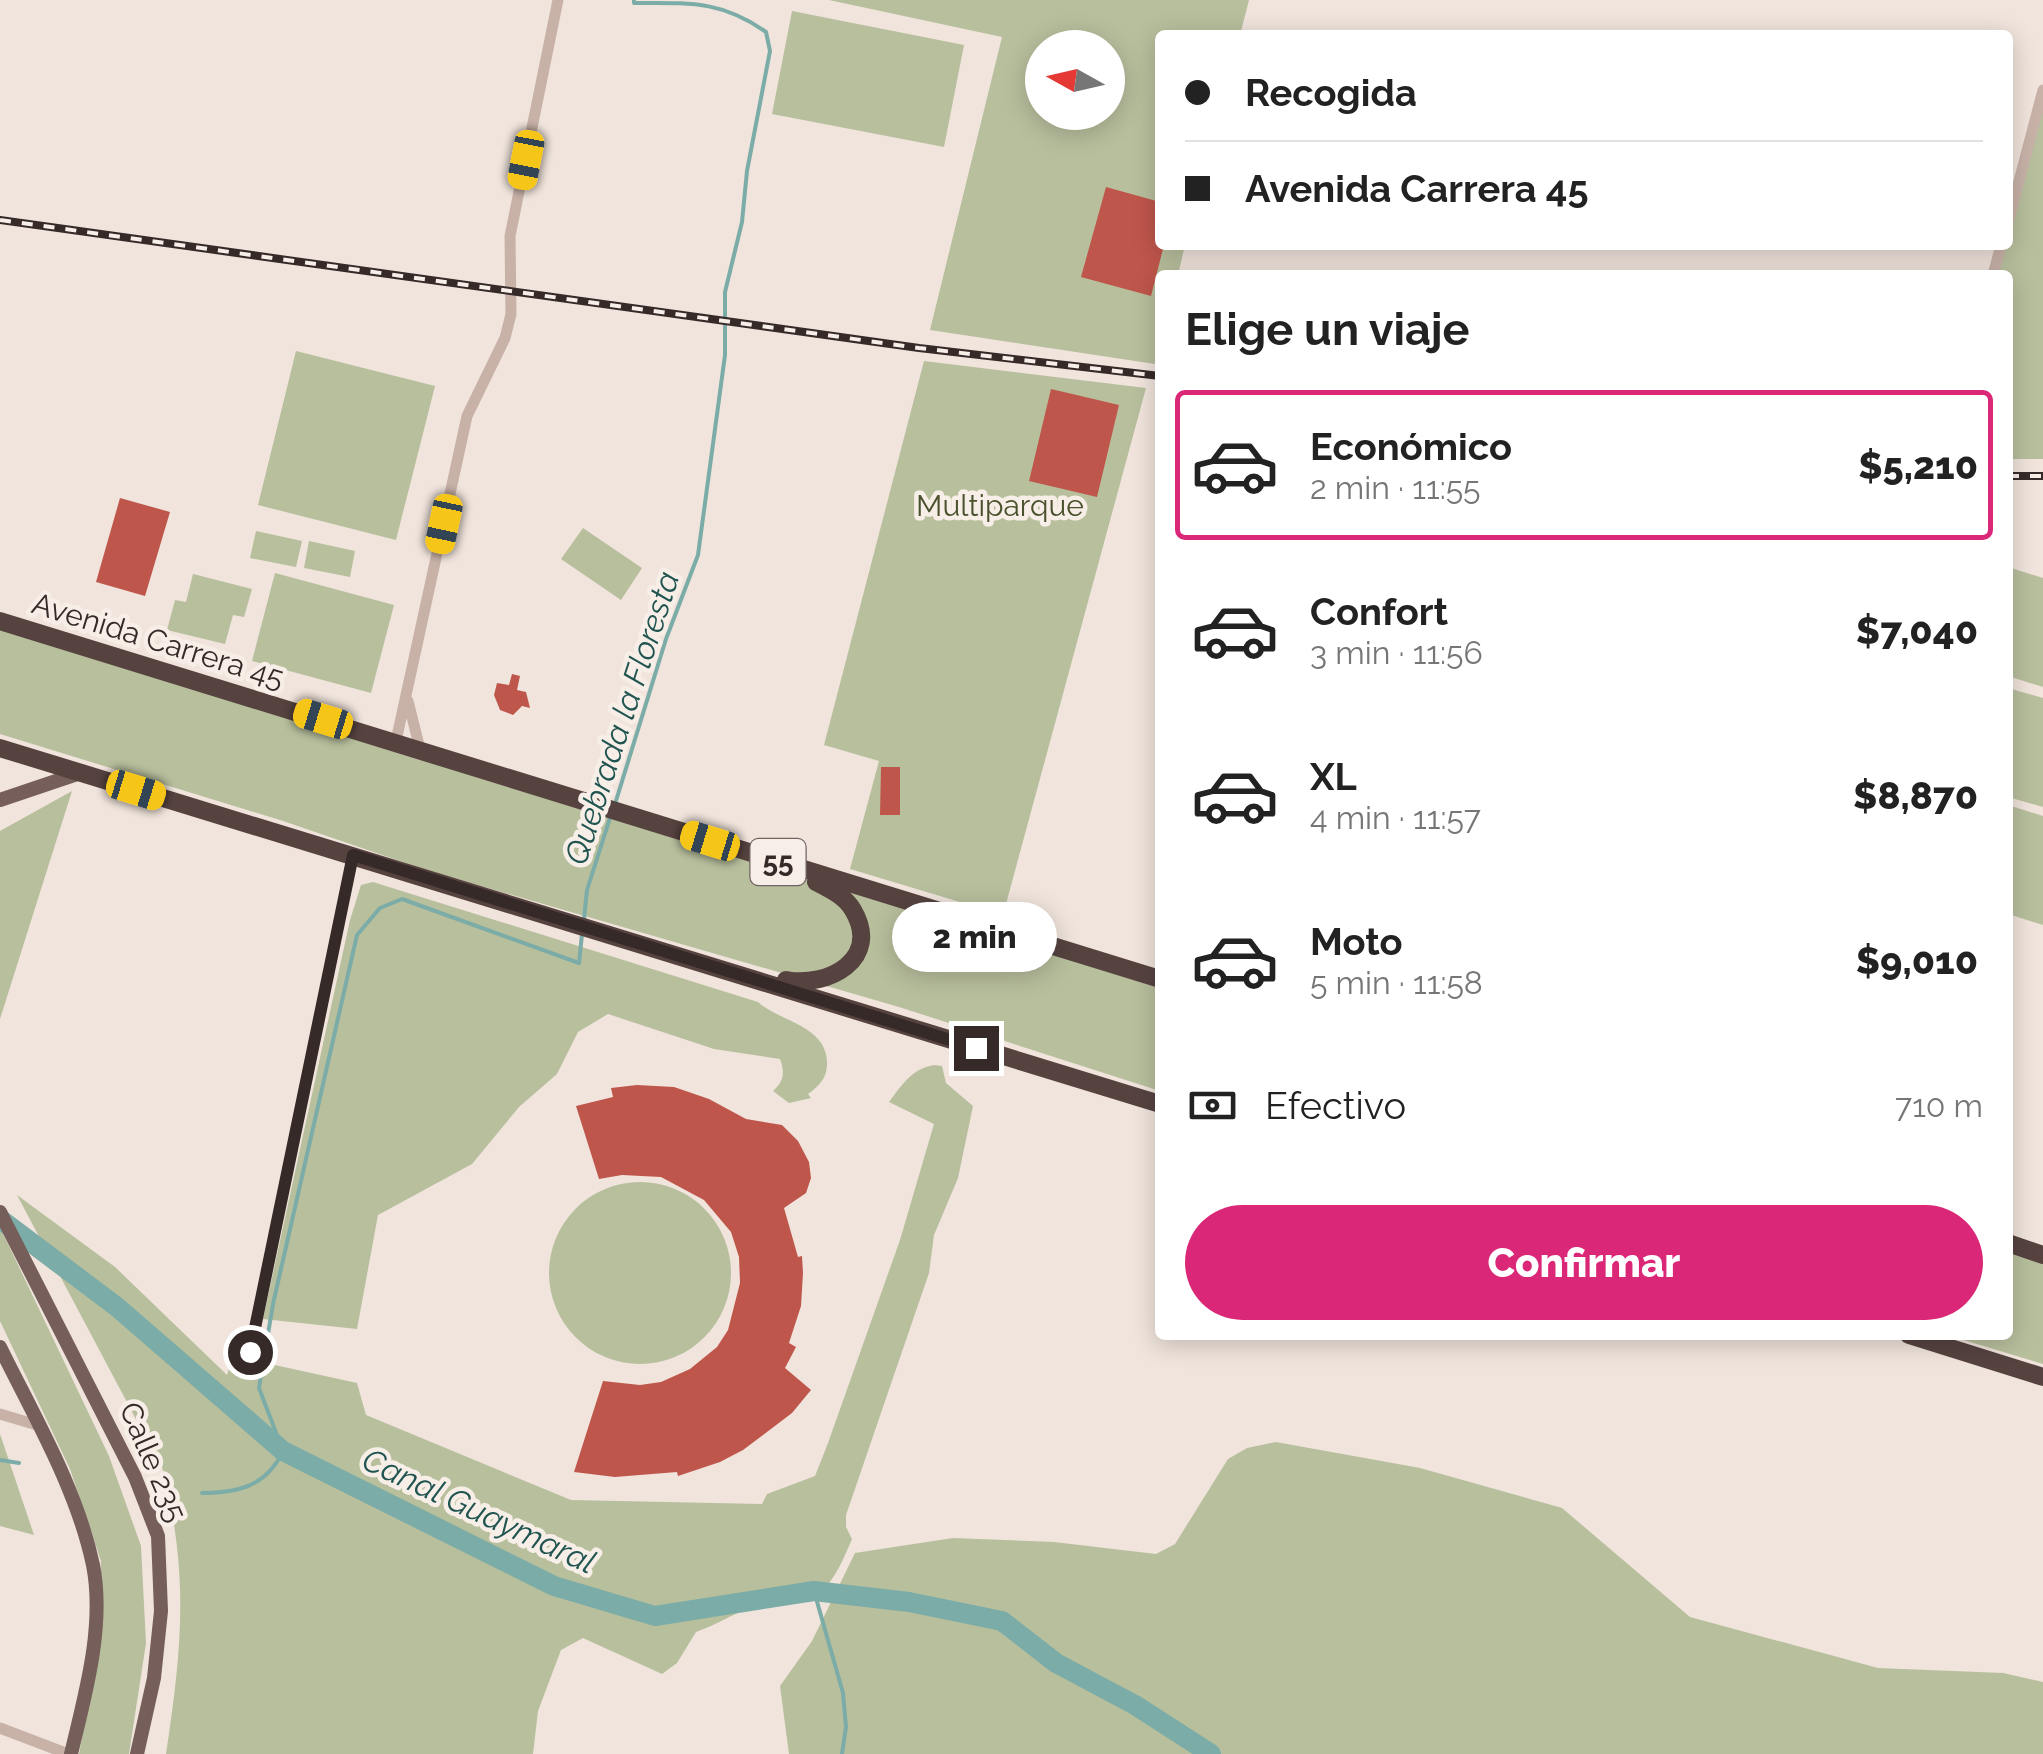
<!DOCTYPE html>
<html lang="es">
<head>
<meta charset="utf-8">
<style>
  :root { --surface:#fff; --page:#f2f2f2; --text:#222; --muted:#767676; --line:#e0e0e0; --accent:#db2777 }
  body { margin:0; font-family:Raleway,sans-serif; background:var(--page); color:var(--text); height:100vh; display:flex; flex-direction:column; font-size:38px; white-space:nowrap }
  * { box-sizing:border-box; margin:0 }
  p { font-size:32px; color:var(--muted) }
  .icon { flex:none; width:55px; height:55px; fill:none; stroke:currentColor; stroke-width:2; stroke-linecap:round; stroke-linejoin:round }
  .map { position:relative; flex:1; overflow:hidden }
  .sheet { position:absolute; left:1155px; top:270px; width:858px; height:1070px; display:flex; flex-direction:column; background:var(--surface); border-radius:10px; box-shadow:0 5px 25px #0003 }
  .sheet>* { flex:none }
  .guide { position:absolute; left:1155px; top:30px; width:858px; height:220px; border-radius:10px; box-shadow:0 5px 25px #0003; display:grid; align-content:center; height:220px; padding:0 30px; background:var(--surface) }
  .needle { width:65px; rotate:278deg }
  .buttons { position:absolute; left:1025px; top:30px; display:grid; gap:20px }
  .buttons a { display:grid; place-items:center; width:100px; height:100px; border-radius:50%; background:var(--surface); box-shadow:0 5px 25px #0003; font-size:50px }
  .end { position:absolute; width:45px; height:45px; margin:-22px; border:12px solid #352a28; background:#fff; box-shadow:0 0 0 5px #fff }
  .from { border-radius:50% }
  .bubble { position:absolute; height:70px; border-radius:35px; background:var(--surface); box-shadow:0 5px 25px #0003; font-size:32px; font-weight:800; line-height:70px; text-align:center }
  .car { position:absolute; width:30px; height:60px; margin:-30px -15px; border-radius:12px; box-shadow:0 0 8px 2px #0007; background:linear-gradient(#f5c518 24%,#345 0 40%,#f5c518 0 76%,#345 0 86%,#f5c518 0) }
  .guide b { display:flex; align-items:center; gap:35px; height:95px; font-size:38px }
  .guide b+b { border-top:2px solid var(--line) }
  .guide i { width:25px; height:25px; background:var(--text) }
  ul { padding:0; list-style:none }
  li { display:flex; align-items:center; gap:30px; height:150px; margin:0 20px 15px; padding:0 10px; border:5px solid transparent; border-radius:10px }
  li div { flex:1 }
  li b { display:block; font-size:38px }
  li em { font-style:normal; font-weight:800 }
  li.active { border-color:var(--accent) }
  li>.icon { width:90px; height:90px; stroke-width:1.5 }
  h2 { padding:0 30px; font-size:45px; line-height:120px }
  .pay { display:flex; align-items:center; gap:25px; height:110px; padding:0 30px; font-size:38px }
  .pay p { margin-inline-start:auto }
  .button { display:flex; gap:20px; margin-top:auto; padding:20px 30px }
  .button a { flex:1; height:115px; border-radius:60px; background:var(--accent); color:#fff; font-size:40px; font-weight:800; line-height:115px; text-align:center }
  .map>svg:first-child { display:block }
  .green { fill:#b8bf9d; fill-rule:evenodd }
  .lines { fill:none; stroke-linecap:round; stroke-linejoin:round }
  .stream { stroke:#7caca7; stroke-width:4 }
  .river { stroke:#7caca7; stroke-width:20 }
  .building { fill:#bf564b }
  .minor { stroke:#c8b2a8; stroke-width:11 }
  .major { stroke:#765f5a; stroke-width:14 }
  .highway { stroke:#564340; stroke-width:18 }
  .rail-casing { stroke:#352a28; stroke-width:8 }
  .rail { stroke:#f8eee8; stroke-width:4; stroke-dasharray:11; stroke-linecap:butt }
  .route { stroke:#352a28; stroke-width:12 }
  .labels { text-anchor:middle; stroke-width:9; stroke-linejoin:round; paint-order:stroke }
  .shield { fill:#f8eee8; stroke:#706562; stroke-width:2.5 }
  .shield-label { font-size:28px; font-weight:bold; fill:#352a28 }
  .park-label { font-size:30px; fill:#4a522d; stroke:#f8eee8 }
  .street-label { font-size:30px; fill:#352a28; stroke:#f8eee8 }
  .water-label { font-size:32px; font-style:italic; fill:#205450; stroke:#f8eee8 }
</style>
</head>
<body>
<div class="map">
<svg width="2043" height="1754" viewBox="0 0 2043 1754">
  <rect width="100%" height="100%" fill="#f0e4dc"/>
  <!-- green -->
  <path class="green" d="M 829,0 L 1249,0 L 1240,35 L 1160,35 L 1160,245 L 1185,245 L 1178,275 L 1160,275 L 1160,343 L 1155,364 L 930,330 L 1002,37 ZM 1042,48 L 1108,48 L 1108,112 L 1042,112 Z
    M 792,11 L 964,45 L 944,147 L 772,114 Z
    M 2043,107 L 2043,459 L 2008,459 L 2008,275 L 1997,275 Z
    M 296,351 L 435,386 L 396,540 L 258,505 Z
    M 924,361 L 1146,388 L 1003,915 L 850,869 L 879,761 L 824,745 Z
    M 583,528 L 642,568 L 621,600 L 561,559 Z
    M 256,531 L 302,541 L 296,567 L 250,558 Z
    M 309,541 L 355,551 L 350,577 L 304,568 Z
    M 2008,567 L 2043,578 L 2043,687 L 2008,676 Z
    M 275,573 L 394,605 L 371,693 L 252,661 Z
    M 193,574 L 252,589 L 244,617 L 233,615 L 225,644 L 167,630 L 175,600 L 186,602 Z
    M 0,628 L 1160,988 L 1160,1091 L 899,1007 L 429,871 L 283,821 L 0,734 Z
    M 2008,688 L 2043,698 L 2043,807 L 2008,797 Z
    M 72,791 L 0,1019 L 0,831 Z
    M 2008,805 L 2043,816 L 2043,925 L 2008,914 Z
    M 373,882 L 758,1002 C 780,1022 825,1025 827,1061 C 828,1077 820,1085 808,1094 L 811,1098 L 789,1103 L 773,1091 C 784,1082 785,1072 780,1059 L 714,1049 L 608,1014 L 578,1032 L 557,1074 L 519,1107 L 472,1164 L 378,1215 L 357,1329 L 263,1319 L 350,920 L 361,885 Z
    M 934,1065 L 942,1066 L 946,1083 L 973,1106 L 958,1178 L 934,1235 L 929,1273 L 846,1515 L 846,1527 L 852,1539 C 821,1613 819,1586 756,1606 C 735,1612 717,1625 696,1632 L 677,1663 L 662,1674 L 583,1638 L 561,1650 L 538,1711 L 533,1754 L 166,1754 C 182,1648 189,1576 163,1470 L 17,1195 L 115,1267 L 227,1375 L 233,1356 L 357,1383 L 366,1415 L 571,1500 L 762,1504 L 767,1494 L 815,1476 L 828,1443 L 900,1240 L 934,1124 L 889,1102 C 902,1085 911,1069 934,1065 Z
    M549 1273a91 91 0 1 1 182 0a91 91 0 1 1-182 0Z
    M 0,1227 L 109,1456 L 141,1546 L 146,1643 L 129,1754 L 79,1754 L 99,1646 L 101,1561 L 70,1469 L 0,1321 Z
    M 2008,1251 L 2043,1262 L 2043,1364 L 1947,1335 L 2008,1335 Z
    M 0,1434 L 34,1535 L 0,1526 Z
    M 1276,1442 L 1420,1468 L 1562,1508 L 1690,1617 L 1878,1668 L 2003,1673 L 2043,1682 L 2043,1754 L 789,1754 L 780,1686 L 812,1641 L 855,1553 L 953,1538 L 1054,1542 L 1156,1554 L 1175,1544 L 1228,1459 L 1247,1448 Z"/>
  <g class="lines">
    <!-- stream -->
    <path class="stream" d="M 615,804 L 666,639 L 698,555 L 725,355 L 725,292 L 742,222 L 747,171 L 770,51 L 766,32 C 721,0 689,3 634,3 L 634,0
      M 584,919 L 587,890 L 610,818
      M 0,1460 L 19,1463
      M 202,1493 C 238,1493 267,1486 283,1451 L 259,1388 L 273,1304 L 357,935 L 380,908 L 402,899 L 579,963 L 582,934
      M 814,1591 L 843,1693 L 846,1727 L 842,1754"/>
    <!-- river -->
    <path class="river" d="M 0,1219 L 117,1307 L 283,1451 L 554,1586 L 655,1616 L 814,1591 L 909,1602 L 1002,1621 L 1056,1663 L 1135,1705 L 1211,1754"/>
  </g>
  <!-- building -->
  <path class="building" d="M 1106,187 L 1160,202 L 1160,245 L 1164,245 L 1151,296 L 1081,277 Z
    M 1051,389 L 1119,405 L 1097,497 L 1029,481 Z
    M 120,498 L 170,512 L 145,596 L 96,582 Z
    M 512,674 L 520,676 L 517,690 L 526,692 L 530,708 L 522,706 L 513,715 L 500,710 L 494,695 L 497,683 L 509,685 Z
    M 881,767 L 900,767 L 900,815 L 880,815 Z
    M 637,1085 L 674,1087 L 709,1099 L 746,1119 L 782,1125 L 798,1141 L 809,1162 L 811,1178 L 806,1193 L 784,1208 L 798,1257 L 802,1256 L 803,1273 L 801,1306 L 789,1343 L 796,1347 L 785,1368 L 811,1390 L 792,1413 L 743,1450 L 720,1462 L 678,1476 L 677,1472 L 615,1477 L 574,1472 L 603,1381 L 640,1385 L 661,1382 L 690,1369 L 717,1347 L 728,1330 L 740,1283 L 739,1257 L 731,1232 L 704,1200 L 661,1177 L 622,1175 L 599,1179 L 576,1106 L 613,1097 L 611,1088 Z"/>
  <g class="lines">
    <!-- minor -->
    <path class="minor" d="M 2008,223 L 2043,90
      M 1993,275 L 2001,245
      M 408,701 L 420,749
      M 396,741 L 467,416 L 505,338 L 511,314 L 510,236 L 558,0
      M 250,1352 L 353,855
      M 0,1414 L 37,1425
      M 0,1728 L 68,1754"/>
    <!-- major -->
    <path class="major" d="M 0,800 L 80,773
      M 0,1212 L 135,1477 L 158,1536 L 161,1611 L 154,1678 L 137,1754
      M 0,1347 C 34,1416 77,1489 93,1565 C 105,1626 85,1695 71,1754"/>
    <!-- highway -->
    <path class="highway" d="M 0,621 L 1160,979
      M 0,748 L 1160,1104
      M 786,980 C 828,988 882,959 853,910 C 845,896 829,889 816,882
      M 2008,1243 L 2043,1255
      M 1909,1335 L 2043,1377"/>
    <!-- rail casing -->
    <g class="rail-casing">
      <path id="rail" d="M 0,220 L 919,348 L 1160,376
        M 2008,476 L 2043,476"/>
    </g>
    <!-- rail -->
    <use href="#rail" class="rail"/>
  </g>
  <g class="lines">
    <!-- route -->
    <path class="route" d="M 250,1352 L 353,855 L 976,1048"/>
  </g>
  <g class="labels">
    <!-- shield labels -->
    <rect class="shield" x="750.5" y="839" width="55" height="46" rx="8"/>
    <g class="shield-label">
      <text x="778" y="872">55</text>
    </g>
    <!-- park labels -->
    <g class="park-label">
      <text x="1000" y="516">Multiparque</text>
    </g>
    <!-- street labels -->
    <g class="street-label">
      <text transform="translate(158 641) rotate(17)" y="10">Avenida Carrera 45</text>
      <text transform="translate(153 1462) rotate(67)" y="10">Calle 235</text>
    </g>
    <!-- water labels -->
    <g class="water-label">
      <text transform="translate(622 718) rotate(-72)" y="11">Quebrada la Floresta</text>
      <text transform="translate(479 1511) rotate(25)" y="11">Canal Guaymaral</text>
    </g>
  </g>
</svg>
<div class="buttons">
<a><svg class="needle" viewBox="-14 -14 28 28"><path d="M0-13l5 13h-10z" fill="#e53935"/><path d="M0 13l5-13h-10z" fill="#767676"/></svg></a>
</div>
<i class="end from" style="left:250px;top:1352px"></i>
<i class="end" style="left:976px;top:1048px"></i>
<div class="bubble" style="left:892px;top:902px;width:165px">2 min</div>
<i class="car" style="left:526px;top:160px;rotate:191deg"></i>
<i class="car" style="left:444px;top:524px;rotate:192deg"></i>
<i class="car" style="left:323px;top:719px;rotate:287deg"></i>
<i class="car" style="left:136px;top:790px;rotate:107deg"></i>
<i class="car" style="left:710px;top:841px;rotate:287deg"></i>
<div class="guide">
<b><i class="from"></i>Recogida</b>
<b><i></i>Avenida Carrera 45</b>
</div>
<section class="sheet">
<h2>Elige un viaje</h2>
<ul>
<li class="active"><svg class="icon" aria-label="car" viewBox="0 0 24 24"><path d="M5 17H2v-5l4-1 3-4h7l3 4 3 1v5h-3M9 17h6M6 11h13"/><circle cx="7" cy="17" r="2"/><circle cx="17" cy="17" r="2"/></svg><div><b>Económico</b><p>2 min · 11:55</p></div><em>$5,210</em></li>
<li><svg class="icon" aria-label="car" viewBox="0 0 24 24"><path d="M5 17H2v-5l4-1 3-4h7l3 4 3 1v5h-3M9 17h6M6 11h13"/><circle cx="7" cy="17" r="2"/><circle cx="17" cy="17" r="2"/></svg><div><b>Confort</b><p>3 min · 11:56</p></div><em>$7,040</em></li>
<li><svg class="icon" aria-label="car" viewBox="0 0 24 24"><path d="M5 17H2v-5l4-1 3-4h7l3 4 3 1v5h-3M9 17h6M6 11h13"/><circle cx="7" cy="17" r="2"/><circle cx="17" cy="17" r="2"/></svg><div><b>XL</b><p>4 min · 11:57</p></div><em>$8,870</em></li>
<li><svg class="icon" aria-label="car" viewBox="0 0 24 24"><path d="M5 17H2v-5l4-1 3-4h7l3 4 3 1v5h-3M9 17h6M6 11h13"/><circle cx="7" cy="17" r="2"/><circle cx="17" cy="17" r="2"/></svg><div><b>Moto</b><p>5 min · 11:58</p></div><em>$9,010</em></li>
</ul>
<div class="pay"><svg class="icon" aria-label="cash" viewBox="0 0 24 24"><path d="M3 7h18v10H3z"/><circle cx="12" cy="12" r="2"/></svg>Efectivo<p>710 m</p></div>
<div class="button"><a>Confirmar</a></div>
</section>
</div>
</body>
</html>
